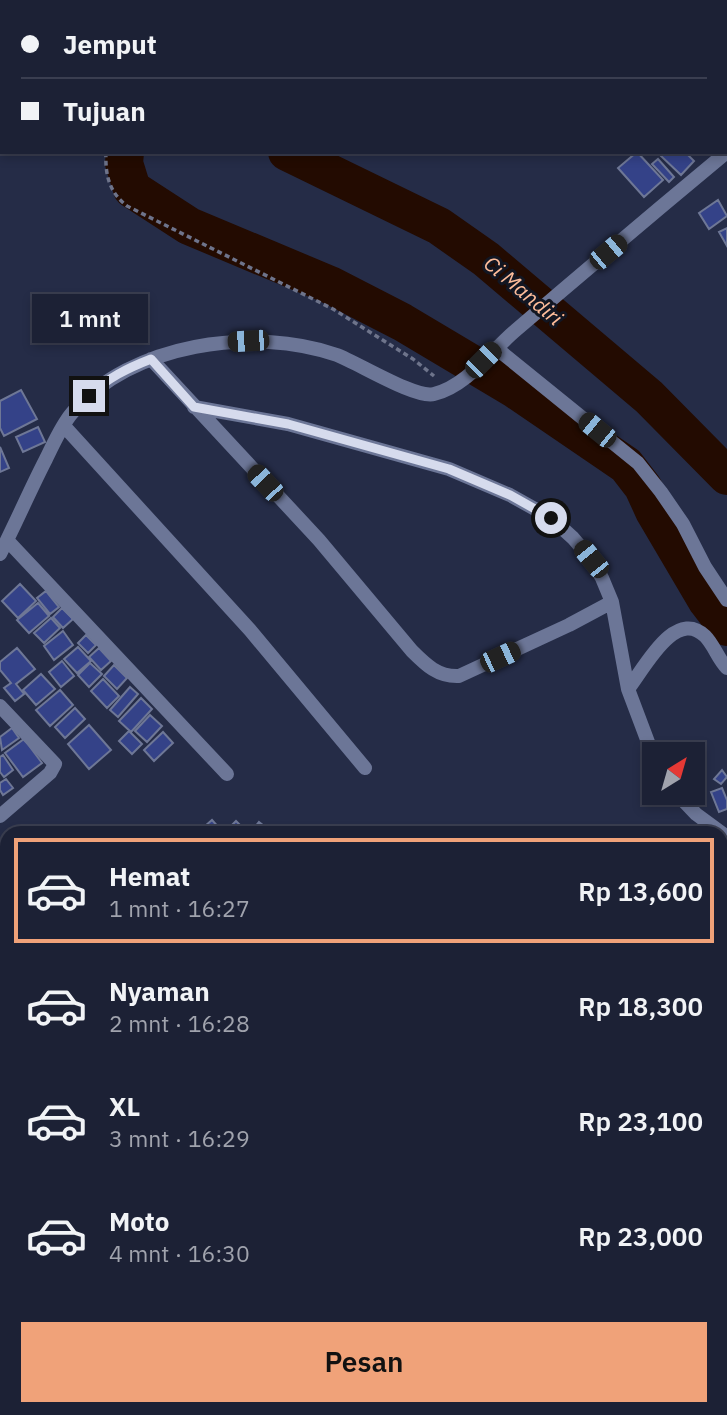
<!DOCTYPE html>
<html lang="id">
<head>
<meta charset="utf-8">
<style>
  :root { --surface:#1c2135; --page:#25293d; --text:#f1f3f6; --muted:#a0a3ad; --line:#3a3e50; --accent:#f0a279 }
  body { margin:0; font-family:"IBM Plex Sans",sans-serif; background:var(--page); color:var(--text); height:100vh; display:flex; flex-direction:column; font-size:26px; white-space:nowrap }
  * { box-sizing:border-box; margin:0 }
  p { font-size:23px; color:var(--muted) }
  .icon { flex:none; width:38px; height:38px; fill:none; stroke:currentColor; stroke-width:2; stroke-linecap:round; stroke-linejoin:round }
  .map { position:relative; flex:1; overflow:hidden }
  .panel { position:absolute; left:0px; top:826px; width:728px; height:590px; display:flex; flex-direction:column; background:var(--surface); border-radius:21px 21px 0 0; box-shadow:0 4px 10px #0003,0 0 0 2px var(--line) }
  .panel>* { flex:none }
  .hud { position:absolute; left:0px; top:0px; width:728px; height:154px; box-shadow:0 4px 10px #0003,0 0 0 2px var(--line); display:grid; align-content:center; height:154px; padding:0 21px; background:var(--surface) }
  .needle { width:46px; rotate:37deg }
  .fabs { position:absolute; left:642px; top:742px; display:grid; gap:14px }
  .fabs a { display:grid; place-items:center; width:63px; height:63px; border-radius:0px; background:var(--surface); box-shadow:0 4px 10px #0003,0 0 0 2px var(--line); font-size:35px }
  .end { position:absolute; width:32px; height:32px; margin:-16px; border:9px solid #d6dbed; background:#111; box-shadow:0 0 0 4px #111 }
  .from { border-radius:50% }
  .bubble { position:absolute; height:49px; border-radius:0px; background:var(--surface); box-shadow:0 4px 10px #0003,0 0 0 2px var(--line); font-size:23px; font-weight:600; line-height:49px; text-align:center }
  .car { position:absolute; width:21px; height:42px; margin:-21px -10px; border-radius:9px; box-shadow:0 0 5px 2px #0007; background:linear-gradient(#222 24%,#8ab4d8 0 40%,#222 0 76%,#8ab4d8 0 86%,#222 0) }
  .hud b { display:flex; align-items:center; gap:24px; height:66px; font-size:26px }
  .hud b+b { border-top:2px solid var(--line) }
  .hud i { width:18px; height:18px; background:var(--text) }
  ul { padding:12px 0 0; list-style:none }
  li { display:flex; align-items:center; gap:21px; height:105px; margin:0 14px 10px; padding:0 7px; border:4px solid transparent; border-radius:0px }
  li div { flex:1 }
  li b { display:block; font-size:26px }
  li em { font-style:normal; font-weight:600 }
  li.selected { border-color:var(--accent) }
  li>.icon { width:63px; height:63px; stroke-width:1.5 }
  .cta { display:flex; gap:14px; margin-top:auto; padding:14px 21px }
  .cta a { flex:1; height:80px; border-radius:0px; background:var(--accent); color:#111; font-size:28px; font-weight:600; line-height:80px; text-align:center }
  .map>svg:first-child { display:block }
  .forest { fill:url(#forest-firs) }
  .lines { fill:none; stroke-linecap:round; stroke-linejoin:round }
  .river { stroke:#230b01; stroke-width:38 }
  .building { fill:#344288; stroke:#6e7796; stroke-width:2 }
  .path { stroke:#6e748b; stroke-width:3.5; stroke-dasharray:5 3.5; stroke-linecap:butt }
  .minor { stroke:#6c7697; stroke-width:14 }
  .primary { stroke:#aebef5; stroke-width:18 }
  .route { stroke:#d6dbed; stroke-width:9 }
  .labels { text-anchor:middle; stroke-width:6; stroke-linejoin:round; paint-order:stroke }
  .water-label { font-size:21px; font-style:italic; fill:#fdbc9a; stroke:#121622 }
</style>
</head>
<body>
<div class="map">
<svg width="727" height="1415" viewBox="0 0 727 1415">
  <defs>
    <pattern id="forest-firs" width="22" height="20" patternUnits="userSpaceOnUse" patternTransform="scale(1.75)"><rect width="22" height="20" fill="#63371e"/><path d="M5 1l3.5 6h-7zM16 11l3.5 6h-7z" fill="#79533f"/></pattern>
  </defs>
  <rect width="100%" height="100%" fill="#252c47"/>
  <!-- forest -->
  <path class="forest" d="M 7,1391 L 7,1409 L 347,1409 L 339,1415 L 0,1415 L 0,1393 Z"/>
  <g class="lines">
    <!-- river -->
    <path class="river" d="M 195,0 L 196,2
      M 125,152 L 124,163 L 132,189 L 189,226 L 330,285 L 402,322 L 516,390 L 626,465 L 643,487 L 654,511 L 707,601 L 727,627
      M 287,152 L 439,226 L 486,259 L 649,397 L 727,476"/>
  </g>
  <!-- building -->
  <path class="building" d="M 521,0 L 558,0 L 559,2 L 518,2 Z
    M 592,0 L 627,0 L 628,2 L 593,2 Z
    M 637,152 L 663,180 L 644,197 L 618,168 Z
    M 665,152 L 685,152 L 694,161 L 681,175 L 661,156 Z
    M 658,159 L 674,177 L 669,182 L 652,164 Z
    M 718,200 L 727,216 L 709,229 L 699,213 Z
    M 727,228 L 727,246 L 719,232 Z
    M 21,390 L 37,419 L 4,436 L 0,428 L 0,401 Z
    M 38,427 L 45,442 L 23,452 L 16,437 Z
    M 0,447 L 9,468 L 0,472 Z
    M 20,584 L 36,601 L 18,618 L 2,601 Z
    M 46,591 L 59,607 L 50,614 L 37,598 Z
    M 38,603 L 49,616 L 29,633 L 17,620 Z
    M 62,608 L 73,619 L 63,628 L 53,617 Z
    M 51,618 L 60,628 L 44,643 L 34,633 Z
    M 63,631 L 73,645 L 54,660 L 44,646 Z
    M 86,635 L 96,645 L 88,653 L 78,643 Z
    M 78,647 L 91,661 L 77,673 L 64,659 Z
    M 17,648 L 35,669 L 16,684 L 24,694 L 15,701 L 4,688 L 11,683 L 0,670 L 0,662 Z
    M 99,648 L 111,661 L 101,670 L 89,657 Z
    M 62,661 L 74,676 L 61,687 L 49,672 Z
    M 90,663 L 102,674 L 89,687 L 78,675 Z
    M 114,665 L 127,678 L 117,689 L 104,676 Z
    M 41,674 L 55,689 L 36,705 L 23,690 Z
    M 103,679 L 119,696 L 107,708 L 91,691 Z
    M 130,687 L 138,694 L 118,717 L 110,710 Z
    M 60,690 L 73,705 L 50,726 L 36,710 Z
    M 141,698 L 152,709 L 131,732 L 119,721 Z
    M 75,708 L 85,719 L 65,738 L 55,727 Z
    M 150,715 L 162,726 L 147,742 L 135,731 Z
    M 89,725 L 111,750 L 89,769 L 68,744 Z
    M 12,728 L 19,738 L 2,750 L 0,737 Z
    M 129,731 L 142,744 L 132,754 L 119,741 Z
    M 163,732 L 173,743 L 154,761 L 144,750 Z
    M 24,739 L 42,763 L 23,777 L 5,753 Z
    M 3,755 L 13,770 L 4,777 L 0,772 L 0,757 Z
    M 722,770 L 727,777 L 721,784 L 714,779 Z
    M 6,779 L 13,788 L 3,795 L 0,790 L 0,783 Z
    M 722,788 L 727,800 L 727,809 L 719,812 L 711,792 Z
    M 212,820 L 221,830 L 218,833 L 211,833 L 205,826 Z
    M 236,821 L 244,829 L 240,833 L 224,833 Z
    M 259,822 L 273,833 L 250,833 Z
    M 721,887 L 727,892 L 727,901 L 724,905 L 721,902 Z
    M 721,1059 L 727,1066 L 727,1082 L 721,1075 Z
    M 479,1409 L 510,1409 L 503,1415 L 482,1415 Z"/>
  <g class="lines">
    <!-- path -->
    <path class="path" d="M 124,2 L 124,0
      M 106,152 C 105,175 109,192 127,206 L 333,309 L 413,359 L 434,376"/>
    <!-- minor -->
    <path class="minor" d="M 496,348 L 638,463 L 661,492 L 683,524 L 705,567 L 727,600
      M 151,359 L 319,540 L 412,651 C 426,665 438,677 459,676 L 569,625 L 612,602
      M 194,407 L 288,424 L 449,469 L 510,495 L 551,518 L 573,538 L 591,559 L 602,578 L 612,602 L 628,689 L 654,758
      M 64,426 L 250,630 L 365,768
      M 7,540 L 227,774
      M 0,554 C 16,523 30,490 46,459 C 54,443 61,426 72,413 C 130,343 254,326 337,355 C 358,363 416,399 434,394 C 467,386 491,351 516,330 C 586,270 656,211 727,152
      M 628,689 C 644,669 675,607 705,636 C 714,645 718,659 727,668
      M 0,706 L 55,764 L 50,773 L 0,816
      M 676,793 L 696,814 L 727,837
      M 721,978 L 727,971"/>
    <!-- primary -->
    <path class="primary" d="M 644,0 L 644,2
      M 726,116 L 727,117"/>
  </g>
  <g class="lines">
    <!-- route -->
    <path class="route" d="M 89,396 C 107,378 128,368 151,359 L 194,407 L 288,424 L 449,469 L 510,495 L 551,518"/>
  </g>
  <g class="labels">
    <!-- water labels -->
    <g class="water-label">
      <text transform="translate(523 291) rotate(40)" y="7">Ci Mandiri</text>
    </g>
  </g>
</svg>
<div class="fabs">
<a><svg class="needle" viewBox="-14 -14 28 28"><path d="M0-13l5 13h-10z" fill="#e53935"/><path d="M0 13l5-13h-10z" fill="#a0a3ad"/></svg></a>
</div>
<i class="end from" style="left:551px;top:518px"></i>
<i class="end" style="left:89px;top:396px"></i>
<div class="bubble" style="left:32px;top:294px;width:116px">1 mnt</div>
<i class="car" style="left:608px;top:252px;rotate:50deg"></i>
<i class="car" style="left:248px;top:341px;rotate:267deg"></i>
<i class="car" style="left:483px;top:360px;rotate:45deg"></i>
<i class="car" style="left:597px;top:430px;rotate:309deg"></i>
<i class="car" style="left:265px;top:483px;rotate:317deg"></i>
<i class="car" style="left:591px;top:559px;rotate:321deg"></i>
<i class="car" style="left:500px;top:657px;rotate:65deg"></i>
<div class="hud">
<b><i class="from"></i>Jemput</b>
<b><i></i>Tujuan</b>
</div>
<section class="panel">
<ul>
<li class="selected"><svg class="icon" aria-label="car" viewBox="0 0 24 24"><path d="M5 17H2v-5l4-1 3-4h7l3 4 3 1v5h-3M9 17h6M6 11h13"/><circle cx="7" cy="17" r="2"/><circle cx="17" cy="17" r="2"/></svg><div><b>Hemat</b><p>1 mnt · 16:27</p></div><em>Rp 13,600</em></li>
<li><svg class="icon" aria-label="car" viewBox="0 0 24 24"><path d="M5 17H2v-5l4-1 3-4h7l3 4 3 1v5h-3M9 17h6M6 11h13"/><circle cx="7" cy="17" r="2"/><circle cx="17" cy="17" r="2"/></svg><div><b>Nyaman</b><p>2 mnt · 16:28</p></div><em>Rp 18,300</em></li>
<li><svg class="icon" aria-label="car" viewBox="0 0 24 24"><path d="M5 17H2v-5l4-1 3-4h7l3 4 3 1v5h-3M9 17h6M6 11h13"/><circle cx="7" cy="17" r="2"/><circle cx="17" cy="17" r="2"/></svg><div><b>XL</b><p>3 mnt · 16:29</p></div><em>Rp 23,100</em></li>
<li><svg class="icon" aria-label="car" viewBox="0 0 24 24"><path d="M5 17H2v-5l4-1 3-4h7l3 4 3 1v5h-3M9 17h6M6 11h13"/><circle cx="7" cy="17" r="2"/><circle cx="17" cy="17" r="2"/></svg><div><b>Moto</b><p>4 mnt · 16:30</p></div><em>Rp 23,000</em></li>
</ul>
<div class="cta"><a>Pesan</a></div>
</section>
</div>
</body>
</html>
